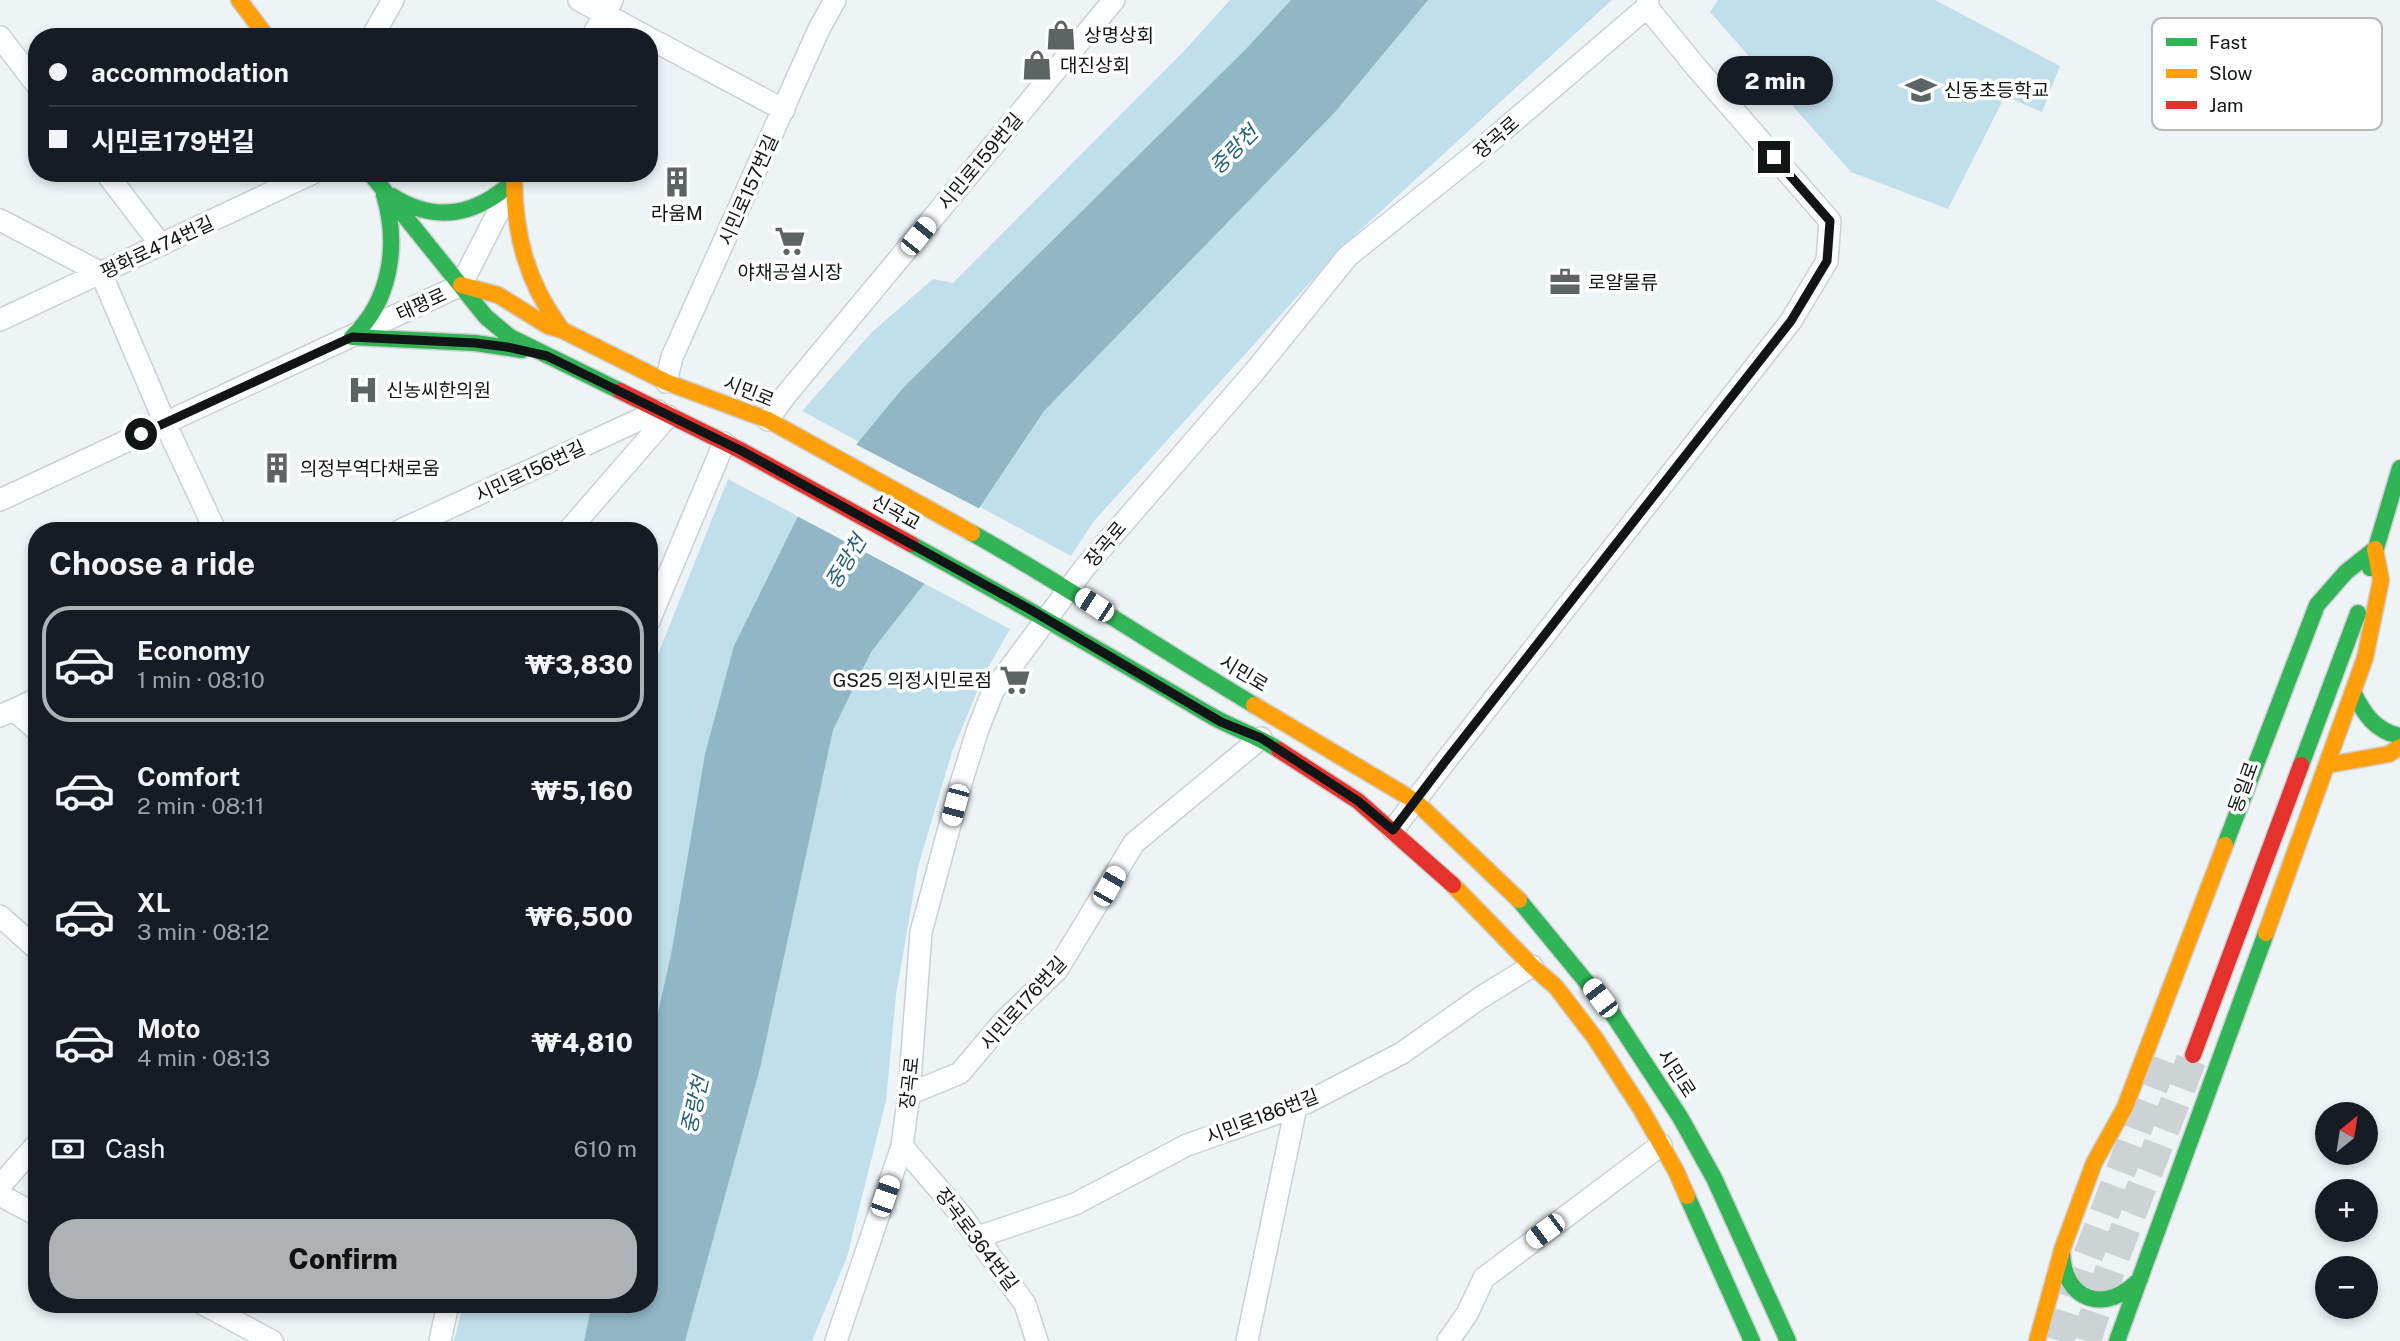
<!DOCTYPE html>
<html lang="en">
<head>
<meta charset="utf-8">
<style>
  :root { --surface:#171b24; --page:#242831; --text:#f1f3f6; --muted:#9ea1a6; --line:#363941; --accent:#afb2b4 }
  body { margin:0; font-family:"Public Sans","Noto Sans KR",sans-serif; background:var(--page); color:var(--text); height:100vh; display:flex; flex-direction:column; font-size:26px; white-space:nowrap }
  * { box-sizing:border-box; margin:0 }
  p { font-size:23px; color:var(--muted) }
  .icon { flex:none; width:38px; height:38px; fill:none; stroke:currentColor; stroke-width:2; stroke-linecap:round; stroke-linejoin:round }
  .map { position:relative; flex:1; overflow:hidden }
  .details { position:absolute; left:28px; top:522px; width:630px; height:791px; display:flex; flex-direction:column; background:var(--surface); border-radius:28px; box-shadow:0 4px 10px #0003 }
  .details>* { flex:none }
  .banner { position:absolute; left:28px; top:28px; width:630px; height:154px; border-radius:28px; box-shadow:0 4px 10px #0003; display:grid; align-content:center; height:154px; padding:0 21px; background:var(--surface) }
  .needle { width:46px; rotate:30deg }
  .controls { position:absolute; left:2315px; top:1102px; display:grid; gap:14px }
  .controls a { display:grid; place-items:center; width:63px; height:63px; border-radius:50%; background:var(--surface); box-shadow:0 4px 10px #0003; font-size:35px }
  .end { position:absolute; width:32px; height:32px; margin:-16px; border:9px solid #111516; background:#fff; box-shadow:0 0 0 4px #fff }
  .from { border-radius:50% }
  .bubble { position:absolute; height:49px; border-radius:24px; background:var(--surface); box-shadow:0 4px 10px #0003; font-size:23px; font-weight:800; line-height:49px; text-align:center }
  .car { position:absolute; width:21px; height:42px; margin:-21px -10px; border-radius:9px; box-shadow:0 0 5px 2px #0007; background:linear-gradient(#fff 24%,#345 0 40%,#fff 0 76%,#345 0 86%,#fff 0) }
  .banner b { display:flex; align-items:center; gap:24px; height:66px; font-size:26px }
  .banner b+b { border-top:2px solid var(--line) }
  .banner i { width:18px; height:18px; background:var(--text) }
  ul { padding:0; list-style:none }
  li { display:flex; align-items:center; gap:21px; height:116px; margin:0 14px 10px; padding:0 7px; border:4px solid transparent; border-radius:28px }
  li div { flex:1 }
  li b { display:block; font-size:26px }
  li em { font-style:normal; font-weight:800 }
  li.on { border-color:var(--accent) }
  li>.icon { width:63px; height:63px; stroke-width:1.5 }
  h2 { padding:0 21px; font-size:32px; line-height:84px }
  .pay { display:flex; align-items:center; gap:18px; height:77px; padding:0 21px; font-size:26px }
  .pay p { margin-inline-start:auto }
  .cta { display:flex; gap:14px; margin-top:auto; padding:14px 21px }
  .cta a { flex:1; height:80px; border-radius:28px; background:var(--accent); color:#111; font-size:28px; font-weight:800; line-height:80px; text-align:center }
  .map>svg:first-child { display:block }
  .green { fill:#c1dfeb }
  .water { fill:#91b6c6 }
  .pier { fill:#eef4f6 }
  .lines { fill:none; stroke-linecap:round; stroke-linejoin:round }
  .secondary-tunnel { stroke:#cdd3d4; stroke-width:30; stroke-dasharray:30 15; stroke-linecap:butt }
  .street-casing { stroke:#ccd0d2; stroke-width:24 }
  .fast-casing { stroke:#ccd0d2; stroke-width:19 }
  .slow-casing { stroke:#ccd0d2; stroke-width:19 }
  .jam-casing { stroke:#ccd0d2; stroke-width:19 }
  .street { stroke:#fcfdfe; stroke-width:21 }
  .fast { stroke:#30b455; stroke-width:16 }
  .slow { stroke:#ff9f0a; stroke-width:16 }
  .jam { stroke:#e5322d; stroke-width:16 }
  .route { stroke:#111516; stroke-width:9 }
  .labels { text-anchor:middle; stroke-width:7; stroke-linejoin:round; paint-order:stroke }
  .poi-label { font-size:19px; fill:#111516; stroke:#fff; text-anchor:start }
  .street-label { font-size:19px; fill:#111516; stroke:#fff }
  .water-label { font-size:21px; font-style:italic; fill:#206078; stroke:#fff }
  .key { fill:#fff; stroke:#b8b9b9; stroke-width:2 }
  .key-label { font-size:19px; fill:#111516 }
</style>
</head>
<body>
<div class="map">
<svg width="2400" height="1341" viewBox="0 0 2400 1341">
  <rect width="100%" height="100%" fill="#eef4f6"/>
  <!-- green -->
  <path class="green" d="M 1230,0 L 1612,0 L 1345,244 L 1094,521 L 1071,556 L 802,411 L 872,332 L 933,279 L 953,283 L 1184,51 Z
    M 1718,0 L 1935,0 L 2060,66 L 2042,112 L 2005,96 L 1948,209 L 1851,172 L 1710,12 Z
    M 728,479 L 1010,629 L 984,675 L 952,752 L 918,867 L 896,995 L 886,1101 L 847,1257 L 812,1341 L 454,1341 L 463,1304 L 649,1304 L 649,677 Z"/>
  <!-- water -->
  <path class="water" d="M 1291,0 L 1428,0 L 1335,112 L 1044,411 L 955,544 L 871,652 L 833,730 L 760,1068 L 685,1341 L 584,1341 L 592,1304 L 649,1304 L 649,1053 L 671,955 L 705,754 L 734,646 L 799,514 L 903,388 L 1246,49 Z"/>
  <!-- pier -->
  <path class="pier" d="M 853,443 L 982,510 L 927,585 L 795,515 Z"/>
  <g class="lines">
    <!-- secondary-tunnel -->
    <path class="secondary-tunnel" d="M 2059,1341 L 2083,1269 L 2168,1048
      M 2086,1341 C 2116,1244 2158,1150 2193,1055"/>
    <!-- street casing -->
    <g class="street-casing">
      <path id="street" d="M 579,0 L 647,37
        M 0,37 L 37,85
        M 372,37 L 393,0
        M 592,37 L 612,0
        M 649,38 L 784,110
        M 106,173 L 161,245
        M 0,220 L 101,273 L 165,423 L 215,530
        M 0,320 L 313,173
        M 666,382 L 672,357 L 819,29 L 835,0
        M 768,420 L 785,396 L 1114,0
        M 0,500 L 461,285 L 511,187
        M 401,530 L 658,411
        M 569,530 L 668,416
        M 649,621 L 724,443
        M 14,710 L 37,730
        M 0,716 L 37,699
        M 1393,830 L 1444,763 L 1791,321 L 1827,261 L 1830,221 L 1696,67 L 1647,7
        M 0,916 L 37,949
        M 909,1094 L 960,1073 L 1004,1021 L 1057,970 L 1134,843 L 1261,738
        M 902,1146 L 961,1215 L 1025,1304 L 1037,1341
        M 0,1186 L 37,1144
        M 0,1195 L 37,1215
        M 978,1237 L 1075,1204 L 1187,1145 L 1306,1103 L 1402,1053 L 1480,998 L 1532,966
        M 203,1304 L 272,1341
        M 440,1341 L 448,1304
        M 836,1341 L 902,1146 L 909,1094 L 921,932 L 962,780 L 978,729 L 993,691 L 1086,566 L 1255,371 L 1348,256 L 1473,156 L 1647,7 L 1648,0
        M 1247,1341 L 1296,1107
        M 1448,1341 L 1467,1314 L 1484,1278 L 1661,1145"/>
    </g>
    <!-- fast casing -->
    <g class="fast-casing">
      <path id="fast" d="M 370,173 L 486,317 L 510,337 L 620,391
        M 392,196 C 437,224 476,215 514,181
        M 352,337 L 475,343 L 522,350
        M 352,337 C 391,301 399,244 384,195
        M 972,533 C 1068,587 1159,648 1254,705
        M 911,544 C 1011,599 1110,656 1208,714 C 1231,728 1257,735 1279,750
        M 2370,568 L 2400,468
        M 2353,692 C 2364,714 2375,731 2400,736
        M 2301,765 L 2358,613
        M 2225,845 L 2317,605 L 2346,572 L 2375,549
        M 1519,900 L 1612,1013 L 1680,1117 L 1714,1178 L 1788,1341
        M 1687,1196 L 1752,1341
        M 2062,1251 C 2063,1302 2106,1315 2140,1279
        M 2117,1341 L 2266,933"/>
    </g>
    <!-- slow casing -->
    <g class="slow-casing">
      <path id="slow" d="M 239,0 L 267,37
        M 514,181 C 515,236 527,282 560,327
        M 461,285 L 498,295 L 548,326 L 562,330 L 666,382 L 768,420 L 972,533
        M 1254,705 L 1415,801 L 1519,900
        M 2328,765 L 2389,754 L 2400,747
        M 1453,885 L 1532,966 L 1556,987 L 1595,1038 L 1641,1109 L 1676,1171 L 1687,1196
        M 2266,933 L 2365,658 L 2381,580 L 2375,549
        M 2037,1341 L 2063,1247 L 2094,1163 L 2125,1107 L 2225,845"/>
    </g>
    <!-- jam casing -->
    <g class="jam-casing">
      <path id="jam" d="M 620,391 L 742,451 L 911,544
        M 1279,750 L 1358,801 L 1453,885
        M 2193,1055 L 2301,765"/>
    </g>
    <!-- street -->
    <use href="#street" class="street"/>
    <!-- fast -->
    <use href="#fast" class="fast"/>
    <!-- slow -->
    <use href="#slow" class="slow"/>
    <!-- jam -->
    <use href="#jam" class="jam"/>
  </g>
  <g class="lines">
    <!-- route -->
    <path class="route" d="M 141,434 L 352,337 L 475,343 L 507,347 L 547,356 L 742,451 L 1031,610 L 1221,722 L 1261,738 L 1358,801 L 1393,830 L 1444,763 L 1791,321 L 1827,261 L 1830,221 L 1774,157"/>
  </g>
  <!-- icons -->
  <defs>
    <g id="shop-bare" transform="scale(2.415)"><path d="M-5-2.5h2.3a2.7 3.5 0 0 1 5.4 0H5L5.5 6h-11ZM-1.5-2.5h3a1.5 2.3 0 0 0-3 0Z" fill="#5e6364" stroke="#fff" stroke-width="2.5" paint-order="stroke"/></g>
    <g id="school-bare" transform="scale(2.415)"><path d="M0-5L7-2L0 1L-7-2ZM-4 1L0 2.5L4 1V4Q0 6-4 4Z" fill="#5e6364" stroke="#fff" stroke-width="2.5" paint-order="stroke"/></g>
    <g id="building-bare" transform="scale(2.415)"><path d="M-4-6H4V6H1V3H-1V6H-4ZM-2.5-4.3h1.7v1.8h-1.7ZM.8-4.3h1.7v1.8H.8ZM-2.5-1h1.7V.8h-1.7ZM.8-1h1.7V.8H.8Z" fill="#5e6364" stroke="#fff" stroke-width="2.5" paint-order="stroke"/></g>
    <g id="supermarket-bare" transform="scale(2.415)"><path d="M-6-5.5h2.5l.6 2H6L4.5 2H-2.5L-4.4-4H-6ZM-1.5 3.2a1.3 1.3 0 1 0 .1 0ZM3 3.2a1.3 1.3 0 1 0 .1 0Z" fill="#5e6364" stroke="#fff" stroke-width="2.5" paint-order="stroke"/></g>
    <g id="office-bare" transform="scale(2.415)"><path d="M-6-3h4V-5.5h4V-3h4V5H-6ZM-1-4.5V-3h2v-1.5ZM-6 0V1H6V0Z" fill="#5e6364" stroke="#fff" stroke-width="2.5" paint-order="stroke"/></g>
    <g id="hospital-bare" transform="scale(2.415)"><path d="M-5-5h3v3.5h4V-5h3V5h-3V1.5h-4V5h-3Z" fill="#5e6364" stroke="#fff" stroke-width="2.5" paint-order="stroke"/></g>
  </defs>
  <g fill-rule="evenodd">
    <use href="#shop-bare" x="1061" y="35"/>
    <use href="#shop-bare" x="1037" y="65"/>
    <use href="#school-bare" x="1921" y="90"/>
    <use href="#building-bare" x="677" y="182"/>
    <use href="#supermarket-bare" x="790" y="241"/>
    <use href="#office-bare" x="1565" y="282"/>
    <use href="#hospital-bare" x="363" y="390"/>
    <use href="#building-bare" x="277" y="468"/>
    <use href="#supermarket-bare" x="1015" y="680"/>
  </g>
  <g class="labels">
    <!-- poi labels -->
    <g class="poi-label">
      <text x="1084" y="42">상명상회</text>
      <text x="1060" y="72">대진상회</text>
      <text x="1944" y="97">신동초등학교</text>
      <text x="677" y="220" text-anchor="middle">라움M</text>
      <text x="790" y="279" text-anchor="middle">야채공설시장</text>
      <text x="1588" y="289">로얄물류</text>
      <text x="386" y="397">신농씨한의원</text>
      <text x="300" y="475">의정부역다채로움</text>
      <text x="992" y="687" text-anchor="end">GS25 의정시민로점</text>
    </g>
    <!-- street labels -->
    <g class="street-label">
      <text transform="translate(1496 137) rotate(-41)" y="7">장곡로</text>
      <text transform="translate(980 161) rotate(-50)" y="7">시민로159번길</text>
      <text transform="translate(748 190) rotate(-66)" y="7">시민로157번길</text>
      <text transform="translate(157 247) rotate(-25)" y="7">평화로474번길</text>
      <text transform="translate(421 304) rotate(-25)" y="7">태평로</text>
      <text transform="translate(749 391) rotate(22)" y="7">시민로</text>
      <text transform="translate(530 471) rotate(-25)" y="7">시민로156번길</text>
      <text transform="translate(896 512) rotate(29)" y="7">신곡교</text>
      <text transform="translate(1105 544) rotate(-50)" y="7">장곡로</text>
      <text transform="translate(1244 673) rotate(31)" y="7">시민로</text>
      <text transform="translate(2243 787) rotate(-70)" y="7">동일로</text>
      <text transform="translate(1023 1003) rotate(-48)" y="7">시민로176번길</text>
      <text transform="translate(1677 1073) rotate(57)" y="7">시민로</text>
      <text transform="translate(909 1083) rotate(-84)" y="7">장곡로</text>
      <text transform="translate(1262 1116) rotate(-21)" y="7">시민로186번길</text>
      <text transform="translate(977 1239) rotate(53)" y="7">장곡로364번길</text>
    </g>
    <!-- water labels -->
    <g class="water-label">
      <text transform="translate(1234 150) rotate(-45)" y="7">중랑천</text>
      <text transform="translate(846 562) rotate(-59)" y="7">중랑천</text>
      <text transform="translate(695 1105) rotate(-77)" y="7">중랑천</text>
    </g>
  </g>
  <!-- legend -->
  <rect x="2152" y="18" width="230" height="112" rx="10" class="key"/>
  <rect x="2166" y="38" width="31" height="8" fill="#30b455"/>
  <rect x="2166" y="69" width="31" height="9" fill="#ff9f0a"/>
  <rect x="2166" y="101" width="31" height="8" fill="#e5322d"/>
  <g class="key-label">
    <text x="2209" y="49">Fast</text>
    <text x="2209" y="80">Slow</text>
    <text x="2209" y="112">Jam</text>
  </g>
</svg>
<div class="controls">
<a><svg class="needle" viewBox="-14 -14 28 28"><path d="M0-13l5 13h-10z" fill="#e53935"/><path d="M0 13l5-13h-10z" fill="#9ea1a6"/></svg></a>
<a>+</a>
<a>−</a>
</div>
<i class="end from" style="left:141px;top:434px"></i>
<i class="end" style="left:1774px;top:157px"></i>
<div class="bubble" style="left:1717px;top:56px;width:116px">2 min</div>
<i class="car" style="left:918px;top:236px;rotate:39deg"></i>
<i class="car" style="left:1094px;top:605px;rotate:303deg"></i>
<i class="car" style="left:955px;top:805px;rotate:195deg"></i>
<i class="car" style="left:1109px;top:886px;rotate:30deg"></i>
<i class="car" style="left:1600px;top:998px;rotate:323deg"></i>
<i class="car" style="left:885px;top:1196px;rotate:19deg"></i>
<i class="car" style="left:1545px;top:1231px;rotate:233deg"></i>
<div class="banner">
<b><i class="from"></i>accommodation</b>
<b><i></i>시민로179번길</b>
</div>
<section class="details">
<h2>Choose a ride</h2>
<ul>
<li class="on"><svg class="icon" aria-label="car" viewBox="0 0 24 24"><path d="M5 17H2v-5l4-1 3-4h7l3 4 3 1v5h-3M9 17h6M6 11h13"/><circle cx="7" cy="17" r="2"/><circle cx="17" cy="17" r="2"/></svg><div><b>Economy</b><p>1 min · 08:10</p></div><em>₩3,830</em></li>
<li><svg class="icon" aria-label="car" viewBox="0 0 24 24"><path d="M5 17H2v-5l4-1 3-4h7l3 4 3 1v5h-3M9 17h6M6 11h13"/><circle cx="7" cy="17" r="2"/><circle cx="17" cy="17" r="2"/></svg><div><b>Comfort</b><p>2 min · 08:11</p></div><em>₩5,160</em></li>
<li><svg class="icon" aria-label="car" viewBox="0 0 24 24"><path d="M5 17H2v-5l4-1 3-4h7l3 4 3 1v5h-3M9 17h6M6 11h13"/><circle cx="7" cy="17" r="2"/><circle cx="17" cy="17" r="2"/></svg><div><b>XL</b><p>3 min · 08:12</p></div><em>₩6,500</em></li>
<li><svg class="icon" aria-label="car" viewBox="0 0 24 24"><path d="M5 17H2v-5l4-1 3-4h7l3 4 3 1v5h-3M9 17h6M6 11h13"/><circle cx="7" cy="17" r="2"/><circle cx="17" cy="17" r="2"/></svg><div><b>Moto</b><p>4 min · 08:13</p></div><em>₩4,810</em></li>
</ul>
<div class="pay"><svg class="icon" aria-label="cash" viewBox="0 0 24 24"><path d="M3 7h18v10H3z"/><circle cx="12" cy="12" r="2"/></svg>Cash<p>610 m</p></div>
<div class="cta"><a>Confirm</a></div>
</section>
</div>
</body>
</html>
